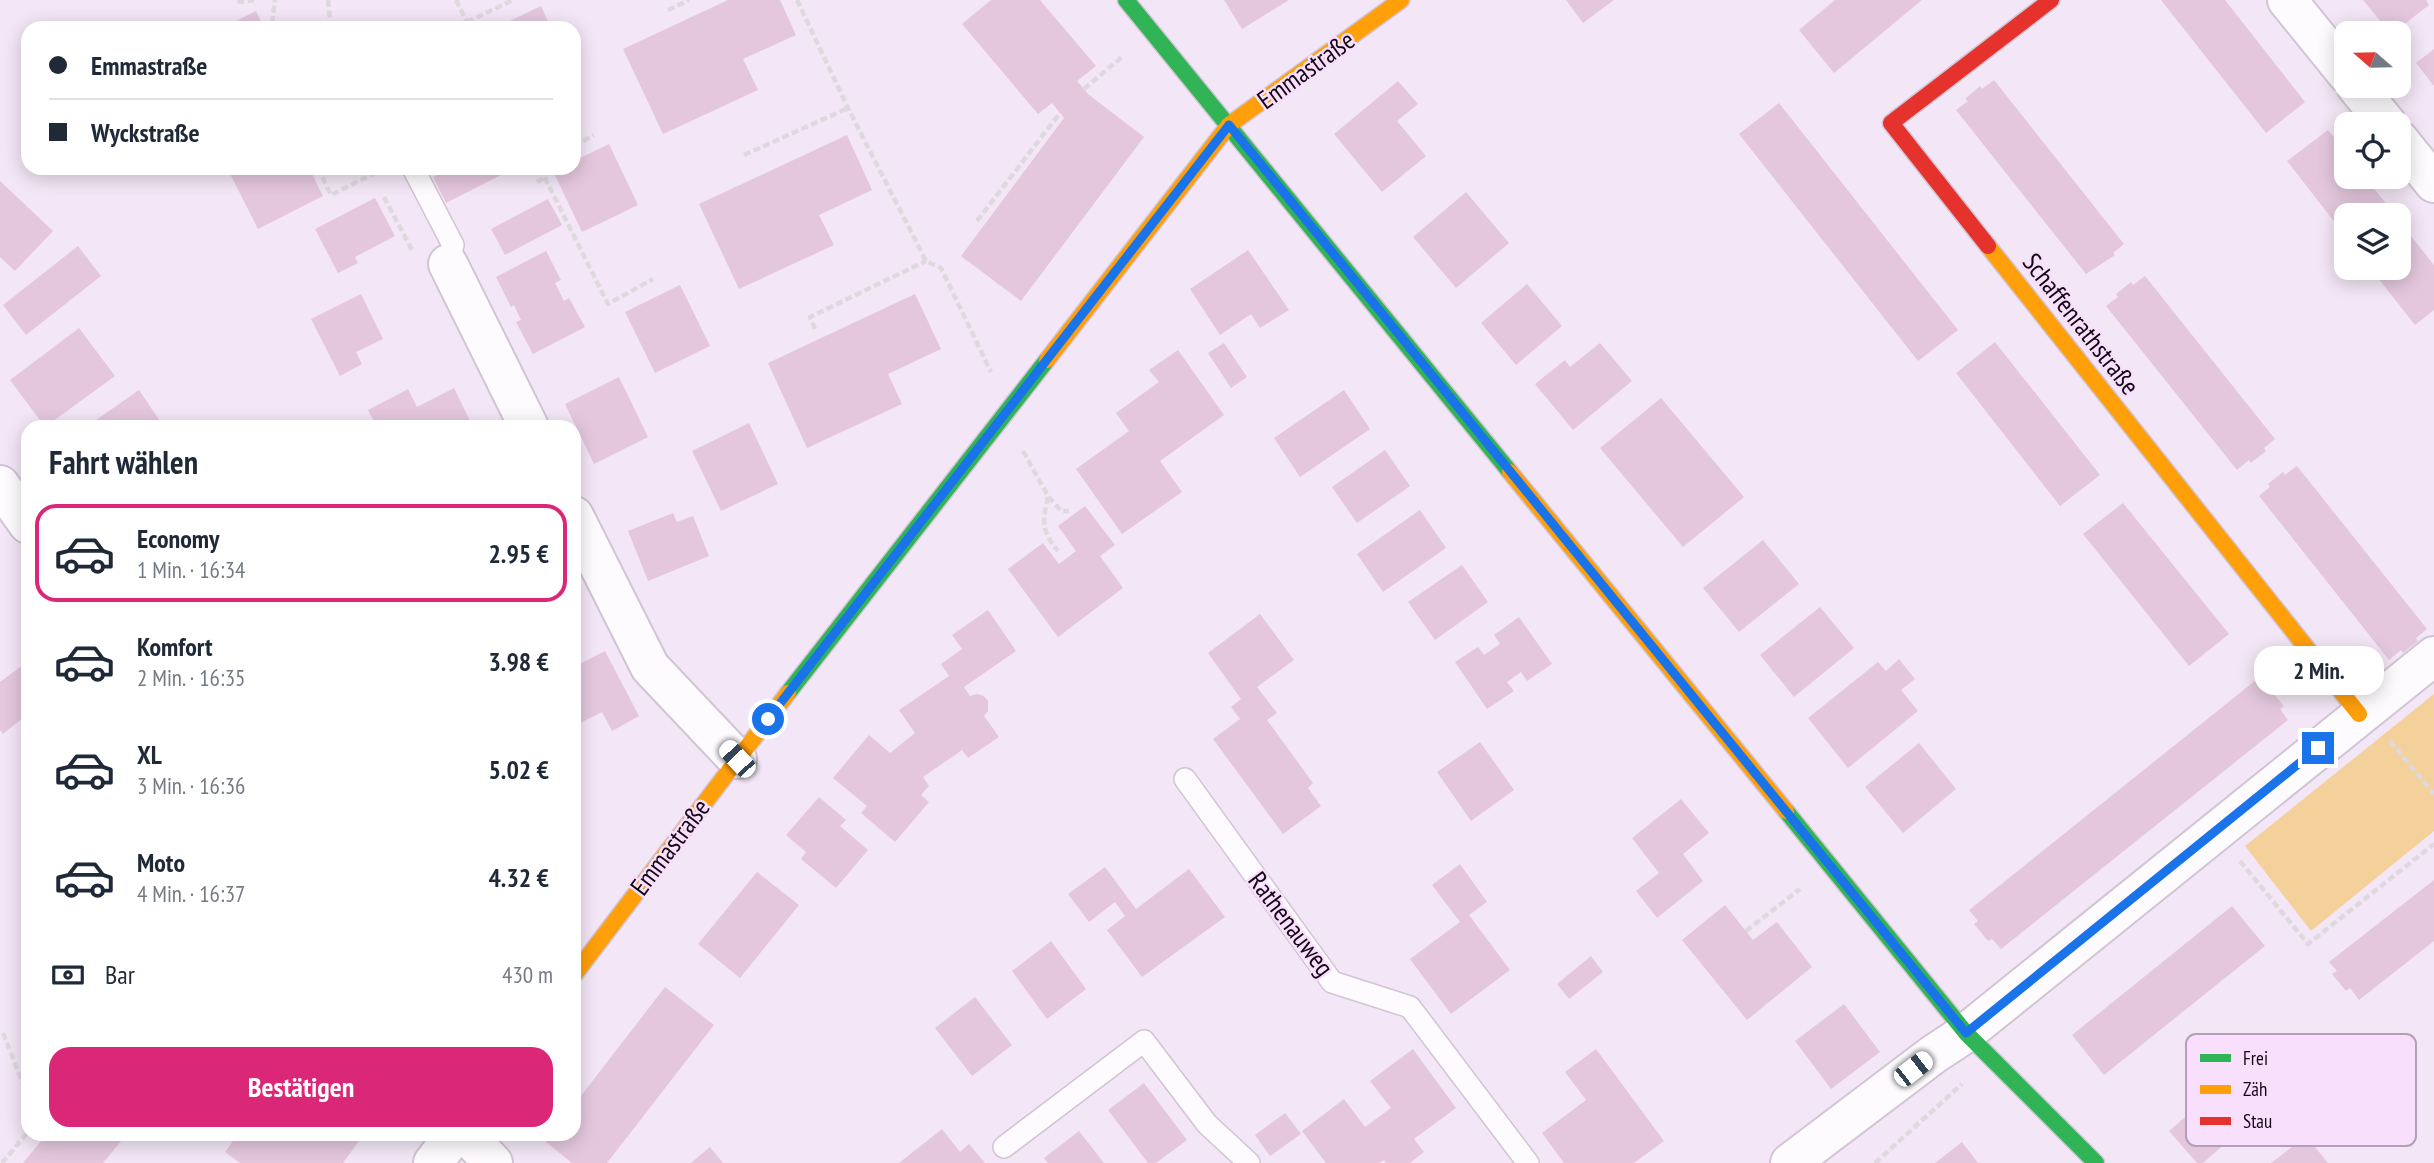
<!DOCTYPE html>
<html lang="de">
<head>
<meta charset="utf-8">
<style>
  :root { --surface:#fff; --page:#f2f2f3; --text:#1f2937; --muted:#747a83; --line:#e0e1e3; --accent:#db2777 }
  body { margin:0; font-family:"PT Sans Narrow",sans-serif; background:var(--page); color:var(--text); height:100vh; display:flex; flex-direction:column; font-size:26px; white-space:nowrap }
  * { box-sizing:border-box; margin:0 }
  p { font-size:23px; color:var(--muted) }
  .icon { flex:none; width:38px; height:38px; fill:none; stroke:currentColor; stroke-width:2; stroke-linecap:round; stroke-linejoin:round }
  .map { position:relative; flex:1; overflow:hidden }
  .panel { position:absolute; left:21px; top:420px; width:560px; height:721px; display:flex; flex-direction:column; background:var(--surface); border-radius:21px; box-shadow:0 4px 18px #0003 }
  .panel>* { flex:none }
  .hud { position:absolute; left:21px; top:21px; width:560px; height:154px; border-radius:21px; box-shadow:0 4px 18px #0003; display:grid; align-content:center; height:154px; padding:0 28px; background:var(--surface) }
  .needle { width:46px; rotate:290deg }
  .tools { position:absolute; left:2334px; top:21px; display:grid; gap:14px }
  .tools a { display:grid; place-items:center; width:77px; height:77px; border-radius:14px; background:var(--surface); box-shadow:0 4px 18px #0003; font-size:35px }
  .end { position:absolute; width:32px; height:32px; margin:-16px; border:9px solid #1a73e8; background:#fff; box-shadow:0 0 0 4px #fff }
  .from { border-radius:50% }
  .bubble { position:absolute; height:49px; border-radius:21px; background:var(--surface); box-shadow:0 4px 18px #0003; font-size:23px; font-weight:700; line-height:49px; text-align:center }
  .car { position:absolute; width:21px; height:42px; margin:-21px -10px; border-radius:9px; box-shadow:0 0 5px 2px #0007; background:linear-gradient(#fff 24%,#345 0 40%,#fff 0 76%,#345 0 86%,#fff 0) }
  .hud b { display:flex; align-items:center; gap:24px; height:66px; font-size:26px }
  .hud b+b { border-top:2px solid var(--line) }
  .hud i { width:18px; height:18px; background:var(--text) }
  ul { padding:0; list-style:none }
  li { display:flex; align-items:center; gap:21px; height:98px; margin:0 14px 10px; padding:0 14px; border:4px solid transparent; border-radius:21px }
  li div { flex:1 }
  li b { display:block; font-size:26px }
  li em { font-style:normal; font-weight:700 }
  li.on { border-color:var(--accent) }
  li>.icon { width:63px; height:63px; stroke-width:1.5 }
  h2 { padding:0 28px; font-size:32px; line-height:84px }
  .pay { display:flex; align-items:center; gap:18px; height:77px; padding:0 28px; font-size:26px }
  .pay p { margin-inline-start:auto }
  .action { display:flex; gap:14px; margin-top:auto; padding:14px 28px }
  .action a { flex:1; height:80px; border-radius:21px; background:var(--accent); color:#fff; font-size:28px; font-weight:700; line-height:80px; text-align:center }
  .map>svg:first-child { display:block }
  .green { fill:#f4d19b }
  .building { fill:#e4c7dd }
  .lines { fill:none; stroke-linecap:round; stroke-linejoin:round }
  .lane-casing { stroke:#d1c4d4; stroke-width:24 }
  .street-casing { stroke:#d1c4d4; stroke-width:42 }
  .fast-casing { stroke:#d1c4d4; stroke-width:19 }
  .slow-casing { stroke:#d1c4d4; stroke-width:19 }
  .jam-casing { stroke:#d1c4d4; stroke-width:19 }
  .path { stroke:#ded9de; stroke-width:4.5; stroke-dasharray:7 3.5; stroke-linecap:butt }
  .lane { stroke:#fdfbfe; stroke-width:21 }
  .street { stroke:#fdfbfe; stroke-width:38 }
  .fast { stroke:#30b455; stroke-width:16 }
  .slow { stroke:#ff9f0a; stroke-width:16 }
  .jam { stroke:#e5322d; stroke-width:16 }
  .route { stroke:#1a73e8; stroke-width:9 }
  .labels { text-anchor:middle; stroke-width:5; stroke-linejoin:round; paint-order:stroke }
  .street-label { font-size:26px; fill:#130615; stroke:#f8e0fc }
  .key { fill:#f8e0fc; stroke:#b39fb7; stroke-width:2 }
  .key-label { font-size:19px; fill:#130615 }
</style>
</head>
<body>
<div class="map">
<svg width="2434" height="1163" viewBox="0 0 2434 1163">
  <rect width="100%" height="100%" fill="#f3e6f6"/>
  <!-- green -->
  <path class="green" d="M 2434,694 L 2434,831 L 2311,931 L 2245,846 Z"/>
  <!-- building -->
  <path class="building" d="M 728,0 L 780,0 L 796,35 L 743,59 L 758,90 L 663,134 L 623,49 Z
    M 991,0 L 1040,0 L 1096,66 L 1077,81 L 1088,94 L 1144,137 L 1021,301 L 961,256 L 1064,118 L 1052,103 L 1038,114 L 962,24 Z
    M 1224,0 L 1289,0 L 1242,29 Z
    M 1566,0 L 1614,0 L 1583,23 Z
    M 1835,0 L 1922,0 L 1834,73 L 1799,30 Z
    M 2161,0 L 2225,0 L 2305,102 L 2266,133 Z
    M 2363,0 L 2426,0 L 2429,5 L 2393,33 L 2390,33 Z
    M 541,6 L 551,28 L 494,28 L 512,20 Z
    M 256,11 L 264,28 L 222,28 Z
    M 2434,49 L 2434,86 L 2416,63 Z
    M 1994,80 L 2124,244 L 2113,253 L 2115,255 L 2086,274 L 1956,110 L 1968,101 L 1965,99 L 1980,86 L 1982,89 Z
    M 1398,81 L 1418,104 L 1397,121 L 1426,156 L 1382,192 L 1334,134 Z
    M 1779,103 L 1958,330 L 1918,361 L 1739,134 Z
    M 2328,130 L 2347,153 L 2347,177 L 2365,177 L 2395,215 L 2347,215 L 2347,238 L 2287,161 Z
    M 847,135 L 872,190 L 819,215 L 834,245 L 739,289 L 699,204 Z
    M 609,144 L 638,205 L 582,232 L 553,171 L 559,168 L 574,168 L 574,161 Z
    M 227,168 L 289,168 L 290,170 L 309,168 L 323,196 L 258,229 Z
    M 448,168 L 515,168 L 446,203 L 433,177 Z
    M 0,181 L 53,231 L 15,271 L 0,257 Z
    M 1466,192 L 1509,243 L 1456,288 L 1413,237 Z
    M 375,198 L 395,236 L 355,257 L 358,263 L 338,273 L 315,229 Z
    M 548,199 L 562,225 L 505,255 L 491,229 Z
    M 2399,221 L 2434,265 L 2434,310 L 2415,325 L 2370,268 L 2399,268 Z
    M 78,246 L 101,276 L 26,335 L 3,305 Z
    M 1248,250 L 1289,310 L 1260,328 L 1251,314 L 1220,335 L 1190,289 Z
    M 546,251 L 561,280 L 555,283 L 564,301 L 569,298 L 585,327 L 533,354 L 516,322 L 521,320 L 514,305 L 511,307 L 496,277 Z
    M 2145,276 L 2275,439 L 2264,448 L 2266,451 L 2251,463 L 2249,460 L 2237,470 L 2106,306 L 2118,297 L 2116,294 L 2131,282 L 2133,285 Z
    M 1527,284 L 1562,326 L 1516,365 L 1481,323 Z
    M 680,285 L 710,346 L 655,373 L 625,312 Z
    M 361,294 L 383,339 L 356,352 L 362,364 L 340,376 L 311,319 Z
    M 915,294 L 941,349 L 888,374 L 902,404 L 807,448 L 768,363 Z
    M 79,328 L 115,376 L 45,427 L 10,380 Z
    M 1995,342 L 2100,475 L 2060,506 L 1956,373 Z
    M 1224,343 L 1247,377 L 1231,388 L 1208,353 Z
    M 1600,343 L 1632,381 L 1573,430 L 1535,384 L 1565,360 L 1570,367 Z
    M 1178,350 L 1224,415 L 1160,461 L 1182,492 L 1122,534 L 1076,469 L 1129,431 L 1116,413 L 1159,382 L 1149,370 Z
    M 619,377 L 648,437 L 594,464 L 565,404 Z
    M 454,388 L 473,427 L 377,427 L 368,410 L 408,389 L 417,407 Z
    M 139,390 L 164,427 L 86,427 Z
    M 1344,390 L 1370,429 L 1300,477 L 1274,438 Z
    M 1661,398 L 1744,497 L 1683,547 L 1600,448 Z
    M 749,423 L 778,484 L 721,511 L 692,451 Z
    M 1385,450 L 1410,486 L 1357,523 L 1332,487 Z
    M 2297,466 L 2427,629 L 2416,638 L 2418,641 L 2403,653 L 2401,650 L 2389,660 L 2259,496 L 2270,487 L 2268,484 L 2283,472 L 2285,475 Z
    M 2123,503 L 2229,634 L 2189,666 L 2083,534 Z
    M 1085,506 L 1115,545 L 1100,556 L 1123,588 L 1058,637 L 1008,569 L 1043,543 L 1059,564 L 1076,551 L 1058,526 Z
    M 1420,510 L 1446,548 L 1383,592 L 1357,554 Z
    M 673,513 L 677,522 L 693,516 L 709,556 L 648,581 L 628,531 Z
    M 1763,540 L 1799,584 L 1739,632 L 1703,588 Z
    M 1462,565 L 1488,602 L 1435,640 L 1408,602 Z
    M 1820,607 L 1854,648 L 1794,697 L 1760,655 Z
    M 988,610 L 1016,651 L 964,687 L 970,696 L 977,694 L 984,696 L 988,701 L 988,711 L 984,716 L 999,737 L 968,758 L 962,750 L 923,777 L 929,786 L 921,795 L 929,802 L 895,842 L 861,813 L 867,806 L 833,778 L 869,735 L 890,753 L 915,733 L 899,710 L 949,676 L 941,664 L 962,649 L 952,635 Z
    M 1260,614 L 1294,660 L 1257,687 L 1277,713 L 1267,720 L 1313,783 L 1308,788 L 1321,806 L 1283,834 L 1213,739 L 1240,719 L 1231,707 L 1241,699 L 1208,653 Z
    M 1519,617 L 1552,664 L 1527,681 L 1521,672 L 1507,682 L 1514,691 L 1487,709 L 1455,662 L 1478,647 L 1484,655 L 1500,644 L 1494,635 Z
    M 605,651 L 639,716 L 612,731 L 602,712 L 574,726 L 574,675 L 581,671 L 578,665 Z
    M 1899,659 L 1915,679 L 1901,690 L 1918,711 L 1848,768 L 1808,718 L 1878,662 L 1886,671 Z
    M 28,661 L 28,714 L 3,734 L 0,730 L 0,682 Z
    M 2256,680 L 2265,691 L 2269,688 L 2284,706 L 2280,709 L 2288,720 L 2001,949 L 1992,939 L 1988,941 L 1974,924 L 1978,921 L 1969,910 Z
    M 1480,742 L 1514,790 L 1471,821 L 1437,772 Z
    M 1919,743 L 1956,789 L 1903,833 L 1865,787 Z
    M 819,797 L 846,820 L 840,826 L 868,850 L 836,888 L 801,859 L 806,852 L 786,835 Z
    M 1681,799 L 1709,833 L 1683,854 L 1703,881 L 1657,918 L 1636,891 L 1659,873 L 1632,838 Z
    M 1460,864 L 1487,902 L 1469,915 L 1510,970 L 1451,1014 L 1410,959 L 1460,922 L 1432,885 Z
    M 1105,867 L 1136,909 L 1189,869 L 1225,917 L 1142,977 L 1107,930 L 1125,916 L 1115,902 L 1089,922 L 1068,894 Z
    M 757,872 L 799,905 L 740,978 L 698,944 Z
    M 2434,880 L 2434,941 L 2359,1000 L 2350,988 L 2346,991 L 2332,974 L 2337,971 L 2329,962 Z
    M 1725,905 L 1753,940 L 1777,922 L 1812,967 L 1747,1020 L 1682,940 Z
    M 2232,906 L 2265,946 L 2104,1075 L 2072,1035 Z
    M 1051,941 L 1086,989 L 1047,1019 L 1012,971 Z
    M 1591,956 L 1603,972 L 1569,999 L 1557,984 Z
    M 665,987 L 714,1025 L 607,1163 L 572,1163 L 546,1142 L 552,1134 L 574,1134 L 574,1105 Z
    M 975,997 L 1012,1045 L 972,1076 L 935,1028 Z
    M 1844,1004 L 1880,1052 L 1831,1089 L 1795,1041 Z
    M 1413,1049 L 1456,1108 L 1414,1139 L 1424,1152 L 1410,1163 L 1386,1163 L 1384,1160 L 1379,1163 L 1326,1163 L 1302,1131 L 1344,1099 L 1365,1127 L 1391,1108 L 1370,1081 Z
    M 1596,1049 L 1664,1141 L 1634,1163 L 1564,1163 L 1542,1133 L 1586,1100 L 1565,1072 Z
    M 1144,1083 L 1187,1140 L 1156,1163 L 1148,1163 L 1108,1110 Z
    M 2205,1100 L 2235,1135 L 2203,1163 L 2197,1163 L 2169,1131 Z
    M 1285,1113 L 1301,1134 L 1270,1156 L 1255,1135 Z
    M 942,1129 L 960,1152 L 969,1144 L 985,1163 L 899,1163 Z
    M 1079,1131 L 1104,1163 L 1048,1163 L 1044,1158 Z
    M 47,1134 L 127,1134 L 103,1163 L 23,1163 Z
    M 238,1134 L 364,1134 L 343,1163 L 240,1163 L 225,1152 Z
    M 2306,1136 L 2328,1163 L 2271,1163 Z
    M 1962,1142 L 1978,1163 L 1935,1163 Z
    M 710,1147 L 723,1163 L 691,1163 Z"/>
  <g class="lines">
    <!-- lane casing -->
    <g class="lane-casing">
      <path id="lane" d="M 413,168 L 453,245 L 448,264
        M 1185,779 L 1332,982 L 1410,1007 L 1528,1163
        M 1004,1147 L 1144,1041 L 1207,1124 L 1249,1163"/>
    </g>
    <!-- street casing -->
    <g class="street-casing">
      <path id="street" d="M 2287,0 L 2347,74
        M 2356,86 L 2387,124
        M 2399,140 L 2434,183
        M 448,264 L 529,427
        M 0,485 L 28,524
        M 574,516 L 650,667 L 737,759
        M 466,1134 L 493,1163
        M 433,1163 L 455,1134
        M 1790,1163 L 1934,1054 L 1966,1033 L 2434,656"/>
    </g>
    <!-- fast casing -->
    <g class="fast-casing">
      <path id="fast" d="M 1126,0 L 1510,472
        M 788,693 L 1047,360
        M 1786,811 L 1966,1033 L 2096,1163"/>
    </g>
    <!-- slow casing -->
    <g class="slow-casing">
      <path id="slow" d="M 1988,246 L 2359,714
        M 1047,360 L 1229,125 L 1401,0
        M 1510,472 L 1786,811
        M 574,975 L 788,693"/>
    </g>
    <!-- jam casing -->
    <g class="jam-casing">
      <path id="jam" d="M 1988,246 L 1891,123 L 2051,0"/>
    </g>
    <!-- path -->
    <path class="path" d="M 238,0 L 240,2 L 254,0
      M 328,0 L 331,28
      M 456,0 L 470,28
      M 797,0 L 848,108 L 926,261 L 941,268 L 991,372
      M 668,10 L 689,0
      M 467,22 L 513,0
      M 272,23 L 275,0
      M 1084,89 L 1123,56
      M 574,146 L 594,135
      M 744,155 L 848,108
      M 318,168 L 331,195 L 385,168
      M 540,168 L 608,304 L 653,279
      M 537,182 L 545,177
      M 384,197 L 413,252
      M 977,221 L 1060,113
      M 815,329 L 810,317 L 926,261
      M 1023,451 L 1048,496 L 1061,511 L 1069,511
      M 1048,497 C 1042,522 1041,530 1058,551
      M 2390,741 L 2434,794
      M 2240,861 L 2308,944 L 2434,844
      M 1746,931 L 1800,889
      M 3,1033 L 28,1097
      M 2,1163 L 28,1132
      M 1875,1163 L 1962,1084"/>
    <!-- lane -->
    <use href="#lane" class="lane"/>
    <!-- street -->
    <use href="#street" class="street"/>
    <!-- fast -->
    <use href="#fast" class="fast"/>
    <!-- slow -->
    <use href="#slow" class="slow"/>
    <!-- jam -->
    <use href="#jam" class="jam"/>
  </g>
  <g class="lines">
    <!-- route -->
    <path class="route" d="M 768,719 L 1229,125 L 1966,1033 L 2318,748"/>
  </g>
  <g class="labels">
    <!-- street labels -->
    <g class="street-label">
      <text transform="translate(1306 70) rotate(-36)" y="9">Emmastraße</text>
      <text transform="translate(2081 324) rotate(52)" y="9">Schaffenrathstraße</text>
      <text transform="translate(670 847) rotate(-53)" y="9">Emmastraße</text>
      <text transform="translate(1291 924) rotate(53)" y="9">Rathenauweg</text>
    </g>
  </g>
  <!-- legend -->
  <rect x="2186" y="1034" width="230" height="112" rx="10" class="key"/>
  <rect x="2200" y="1054" width="31" height="8" fill="#30b455"/>
  <rect x="2200" y="1085" width="31" height="9" fill="#ff9f0a"/>
  <rect x="2200" y="1117" width="31" height="8" fill="#e5322d"/>
  <g class="key-label">
    <text x="2243" y="1065">Frei</text>
    <text x="2243" y="1096">Zäh</text>
    <text x="2243" y="1128">Stau</text>
  </g>
</svg>
<div class="tools">
<a><svg class="needle" viewBox="-14 -14 28 28"><path d="M0-13l5 13h-10z" fill="#e53935"/><path d="M0 13l5-13h-10z" fill="#747a83"/></svg></a>
<a><svg class="icon" aria-label="locate" viewBox="0 0 24 24"><circle cx="12" cy="12" r="6"/><path d="M12 2v4M12 18v4M2 12h4M18 12h4"/></svg></a>
<a><svg class="icon" aria-label="layers" viewBox="0 0 24 24"><path d="M12 4l9 5-9 5-9-5zM3 14l9 5 9-5"/></svg></a>
</div>
<i class="end from" style="left:768px;top:719px"></i>
<i class="end" style="left:2318px;top:748px"></i>
<div class="bubble" style="left:2254px;top:646px;width:130px">2 Min.</div>
<i class="car" style="left:737px;top:759px;rotate:317deg"></i>
<i class="car" style="left:1913px;top:1069px;rotate:52deg"></i>
<div class="hud">
<b><i class="from"></i>Emmastraße</b>
<b><i></i>Wyckstraße</b>
</div>
<section class="panel">
<h2>Fahrt wählen</h2>
<ul>
<li class="on"><svg class="icon" aria-label="car" viewBox="0 0 24 24"><path d="M5 17H2v-5l4-1 3-4h7l3 4 3 1v5h-3M9 17h6M6 11h13"/><circle cx="7" cy="17" r="2"/><circle cx="17" cy="17" r="2"/></svg><div><b>Economy</b><p>1 Min. · 16:34</p></div><em>2.95 €</em></li>
<li><svg class="icon" aria-label="car" viewBox="0 0 24 24"><path d="M5 17H2v-5l4-1 3-4h7l3 4 3 1v5h-3M9 17h6M6 11h13"/><circle cx="7" cy="17" r="2"/><circle cx="17" cy="17" r="2"/></svg><div><b>Komfort</b><p>2 Min. · 16:35</p></div><em>3.98 €</em></li>
<li><svg class="icon" aria-label="car" viewBox="0 0 24 24"><path d="M5 17H2v-5l4-1 3-4h7l3 4 3 1v5h-3M9 17h6M6 11h13"/><circle cx="7" cy="17" r="2"/><circle cx="17" cy="17" r="2"/></svg><div><b>XL</b><p>3 Min. · 16:36</p></div><em>5.02 €</em></li>
<li><svg class="icon" aria-label="car" viewBox="0 0 24 24"><path d="M5 17H2v-5l4-1 3-4h7l3 4 3 1v5h-3M9 17h6M6 11h13"/><circle cx="7" cy="17" r="2"/><circle cx="17" cy="17" r="2"/></svg><div><b>Moto</b><p>4 Min. · 16:37</p></div><em>4.32 €</em></li>
</ul>
<div class="pay"><svg class="icon" aria-label="cash" viewBox="0 0 24 24"><path d="M3 7h18v10H3z"/><circle cx="12" cy="12" r="2"/></svg>Bar<p>430 m</p></div>
<div class="action"><a>Bestätigen</a></div>
</section>
</div>
</body>
</html>
